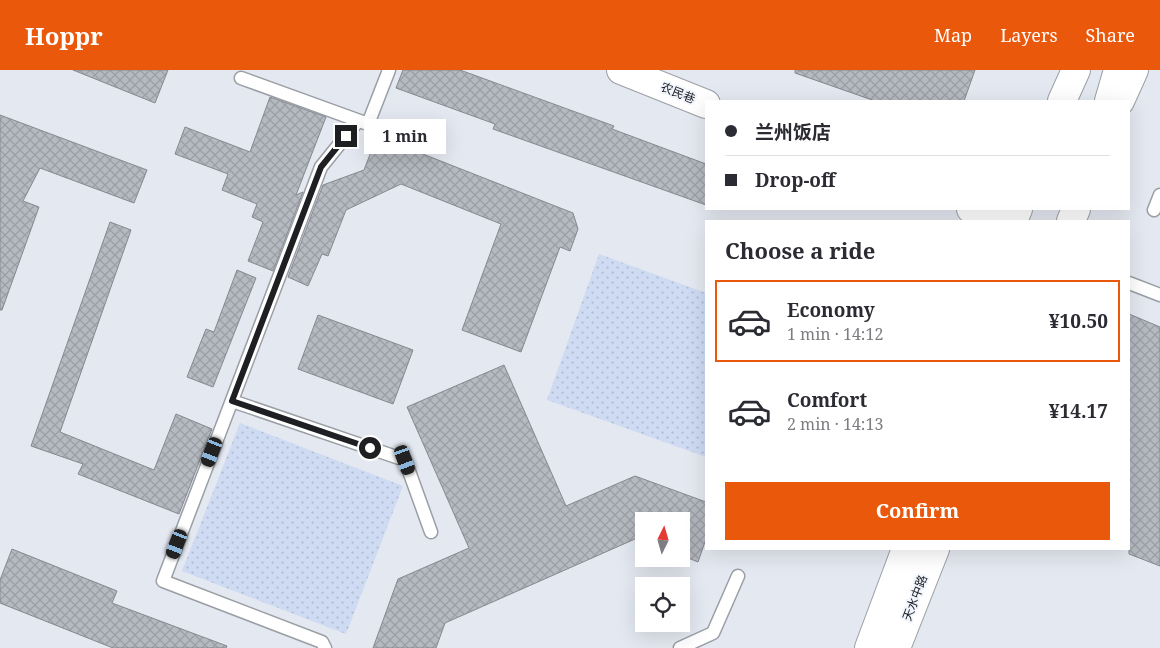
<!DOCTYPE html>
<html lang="en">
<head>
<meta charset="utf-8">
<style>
  :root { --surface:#fff; --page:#f7f7f7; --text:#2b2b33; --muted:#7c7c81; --line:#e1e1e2; --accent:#ea580c }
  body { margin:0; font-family:"Noto Serif","Noto Sans SC",serif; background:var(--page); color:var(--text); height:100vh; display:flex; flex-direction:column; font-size:19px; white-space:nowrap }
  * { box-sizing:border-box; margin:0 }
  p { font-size:16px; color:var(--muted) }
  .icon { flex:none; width:28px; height:28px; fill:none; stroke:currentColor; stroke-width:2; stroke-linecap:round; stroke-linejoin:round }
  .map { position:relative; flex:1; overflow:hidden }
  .side { position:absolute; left:705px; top:150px; width:425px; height:330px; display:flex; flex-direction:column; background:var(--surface); border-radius:0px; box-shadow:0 5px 20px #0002 }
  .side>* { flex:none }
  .top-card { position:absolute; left:705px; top:30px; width:425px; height:110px; border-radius:0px; box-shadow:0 5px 20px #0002; display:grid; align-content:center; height:110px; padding:0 20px; background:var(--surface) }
  .needle { width:32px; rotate:5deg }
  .controls { position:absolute; left:635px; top:442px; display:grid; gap:10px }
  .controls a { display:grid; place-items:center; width:55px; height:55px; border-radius:0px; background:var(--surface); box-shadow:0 5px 20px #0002; font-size:25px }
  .end { position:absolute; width:22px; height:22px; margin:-11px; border:6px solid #1e1f22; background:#fff; box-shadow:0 0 0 2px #fff }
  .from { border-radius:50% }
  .bubble { position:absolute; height:35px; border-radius:0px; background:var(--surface); box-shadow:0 5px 20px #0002; font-size:16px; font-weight:700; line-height:35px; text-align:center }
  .car { position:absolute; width:15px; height:30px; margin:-15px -8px; border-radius:6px; box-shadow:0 0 4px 1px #0007; background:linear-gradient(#222 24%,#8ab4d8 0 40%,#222 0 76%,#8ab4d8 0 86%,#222 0) }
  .top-card b { display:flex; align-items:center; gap:18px; height:48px; font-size:19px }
  .top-card b+b { border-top:1px solid var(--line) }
  .top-card i { width:12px; height:12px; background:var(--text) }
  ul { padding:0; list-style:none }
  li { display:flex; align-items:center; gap:15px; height:82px; margin:0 10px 8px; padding:0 10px; border:2px solid transparent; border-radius:0px }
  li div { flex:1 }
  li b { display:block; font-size:19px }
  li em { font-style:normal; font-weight:700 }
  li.on { border-color:var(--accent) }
  li>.icon { width:45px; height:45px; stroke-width:1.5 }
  h2 { padding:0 20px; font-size:22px; line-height:60px }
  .primary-button { display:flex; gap:10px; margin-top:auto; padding:10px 20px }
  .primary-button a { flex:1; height:58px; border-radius:0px; background:var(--accent); color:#fff; font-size:20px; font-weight:700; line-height:58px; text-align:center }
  header { display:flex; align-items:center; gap:30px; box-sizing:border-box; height:70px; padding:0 25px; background:var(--accent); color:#fff }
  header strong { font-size:24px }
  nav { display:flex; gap:28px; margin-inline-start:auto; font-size:18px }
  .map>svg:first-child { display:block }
  .green { fill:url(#green-dots) }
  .building { fill:url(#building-cross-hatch); stroke:#85898f }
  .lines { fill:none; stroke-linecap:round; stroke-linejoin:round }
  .service-casing { stroke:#9a9ea5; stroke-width:15 }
  .tertiary-casing { stroke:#9a9ea5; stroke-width:30 }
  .primary-casing { stroke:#9a9ea5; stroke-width:30 }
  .service { stroke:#fff; stroke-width:12 }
  .tertiary { stroke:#fff; stroke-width:28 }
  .primary { stroke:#fff; stroke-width:28 }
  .route { stroke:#1e1f22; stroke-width:6 }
  .labels { text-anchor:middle; stroke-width:4; stroke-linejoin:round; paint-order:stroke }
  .street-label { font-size:12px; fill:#1e1f22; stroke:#f1f5fd }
</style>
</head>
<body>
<header>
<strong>Hoppr</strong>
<nav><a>Map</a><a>Layers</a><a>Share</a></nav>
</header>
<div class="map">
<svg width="1160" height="578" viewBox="0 0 1160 578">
  <defs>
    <pattern id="green-dots" width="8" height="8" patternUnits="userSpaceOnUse" patternTransform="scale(1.25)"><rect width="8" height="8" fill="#cedbf3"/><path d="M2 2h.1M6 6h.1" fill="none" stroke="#b0bcd0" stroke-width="1.8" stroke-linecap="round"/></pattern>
    <pattern id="building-cross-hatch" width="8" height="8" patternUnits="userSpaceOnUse" patternTransform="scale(1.25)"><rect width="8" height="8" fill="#b5b9c0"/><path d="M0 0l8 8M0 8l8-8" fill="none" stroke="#9b9fa5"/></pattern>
  </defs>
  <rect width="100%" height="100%" fill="#e4e8f0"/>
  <!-- green -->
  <path class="green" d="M 599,184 L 706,223 L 706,387 L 547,330 Z
    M 240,353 L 403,416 L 346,564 L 182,501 Z"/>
  <!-- building -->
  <path class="building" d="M 73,0 L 168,0 L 155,33 Z
    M 403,0 L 460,0 L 614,56 L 612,59 L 706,94 L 706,135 L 493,59 L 495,54 L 396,18 Z
    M 795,0 L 975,0 L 964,31 L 875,31 L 795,3 Z
    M 270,27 L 326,47 L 296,125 L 303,122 L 273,201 L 248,191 L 263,152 L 252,147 L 257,134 L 222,120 L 228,104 L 175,84 L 185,57 L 250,82 Z
    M 0,45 L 147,100 L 134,133 L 40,98 L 23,131 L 39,137 L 2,240 L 0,240 Z
    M 377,66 L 573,143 L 578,159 L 570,181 L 560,177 L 521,282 L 462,260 L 501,154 L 401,114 L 346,140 L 328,186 L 322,184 L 308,216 L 288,207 L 323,115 L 364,100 Z
    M 110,152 L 131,160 L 60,362 L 154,400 L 176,344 L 212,359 L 179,444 L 78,404 L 83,394 L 31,376 Z
    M 237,200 L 256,208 L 213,317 L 187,307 L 206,259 L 214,262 Z
    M 1129,244 L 1160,257 L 1160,496 L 1129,484 Z
    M 318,245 L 413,280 L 393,334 L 298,299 Z
    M 504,295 L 566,436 L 635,406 L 706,432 L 706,469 L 698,492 L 681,485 L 681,451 L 644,451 L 644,472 L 635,469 L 445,553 L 436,578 L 373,578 L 398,509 L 469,478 L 407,337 Z
    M 12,479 L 117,521 L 112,533 L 227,576 L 226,578 L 113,578 L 0,533 L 0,510 Z"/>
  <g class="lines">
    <!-- service casing -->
    <g class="service-casing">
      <path id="service" d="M 241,8 L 368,54 L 389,0
        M 1154,140 L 1160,125
        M 1129,213 L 1160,225
        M 232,331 L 405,390 L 431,462
        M 325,578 L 322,572 L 163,511 L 321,97 L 358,51
        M 680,578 L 713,563 L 738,506"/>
    </g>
    <!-- tertiary casing -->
    <g class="tertiary-casing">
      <path id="tertiary" d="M 621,0 L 706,34
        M 1120,31 L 1134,0
        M 971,139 L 999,151"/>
    </g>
    <!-- primary casing -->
    <g class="primary-casing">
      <path id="primary" d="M 1062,31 L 1076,0
        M 1109,31 L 1118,0
        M 1013,151 L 1018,139
        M 1071,151 L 1076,139
        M 869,578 L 906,479
        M 896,578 L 935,479"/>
    </g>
    <!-- service -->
    <use href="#service" class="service"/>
    <!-- tertiary -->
    <use href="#tertiary" class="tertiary"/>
    <!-- primary -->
    <use href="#primary" class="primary"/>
  </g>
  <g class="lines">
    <!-- route -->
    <path class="route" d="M 346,66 L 321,97 L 232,331 L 370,378"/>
  </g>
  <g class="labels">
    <!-- street labels -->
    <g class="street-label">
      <text transform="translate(678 23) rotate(22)" y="4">农民巷</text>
      <text transform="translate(915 528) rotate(-69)" y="4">天水中路</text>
    </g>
  </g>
</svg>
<div class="controls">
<a><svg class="needle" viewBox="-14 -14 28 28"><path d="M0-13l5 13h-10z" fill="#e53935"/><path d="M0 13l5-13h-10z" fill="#7c7c81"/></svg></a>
<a><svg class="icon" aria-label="locate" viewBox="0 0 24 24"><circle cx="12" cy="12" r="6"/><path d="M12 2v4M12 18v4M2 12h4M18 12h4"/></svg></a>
</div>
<i class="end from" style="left:370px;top:378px"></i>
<i class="end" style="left:346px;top:66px"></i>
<div class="bubble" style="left:364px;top:49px;width:82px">1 min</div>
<i class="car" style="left:212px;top:382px;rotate:201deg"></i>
<i class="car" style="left:405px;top:390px;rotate:160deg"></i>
<i class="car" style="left:177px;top:474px;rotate:201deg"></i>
<div class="top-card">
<b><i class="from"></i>兰州饭店</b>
<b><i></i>Drop-off</b>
</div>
<section class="side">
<h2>Choose a ride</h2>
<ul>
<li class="on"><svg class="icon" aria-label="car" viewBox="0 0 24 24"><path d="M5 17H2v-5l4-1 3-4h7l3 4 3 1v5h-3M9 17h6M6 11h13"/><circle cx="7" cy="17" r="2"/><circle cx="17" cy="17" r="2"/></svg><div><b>Economy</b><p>1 min · 14:12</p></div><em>¥10.50</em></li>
<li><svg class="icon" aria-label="car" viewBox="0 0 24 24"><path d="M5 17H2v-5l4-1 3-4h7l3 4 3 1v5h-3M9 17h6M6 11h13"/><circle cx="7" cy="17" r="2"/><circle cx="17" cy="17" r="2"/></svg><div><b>Comfort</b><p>2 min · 14:13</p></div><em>¥14.17</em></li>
</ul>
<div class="primary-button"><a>Confirm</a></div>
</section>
</div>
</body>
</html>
